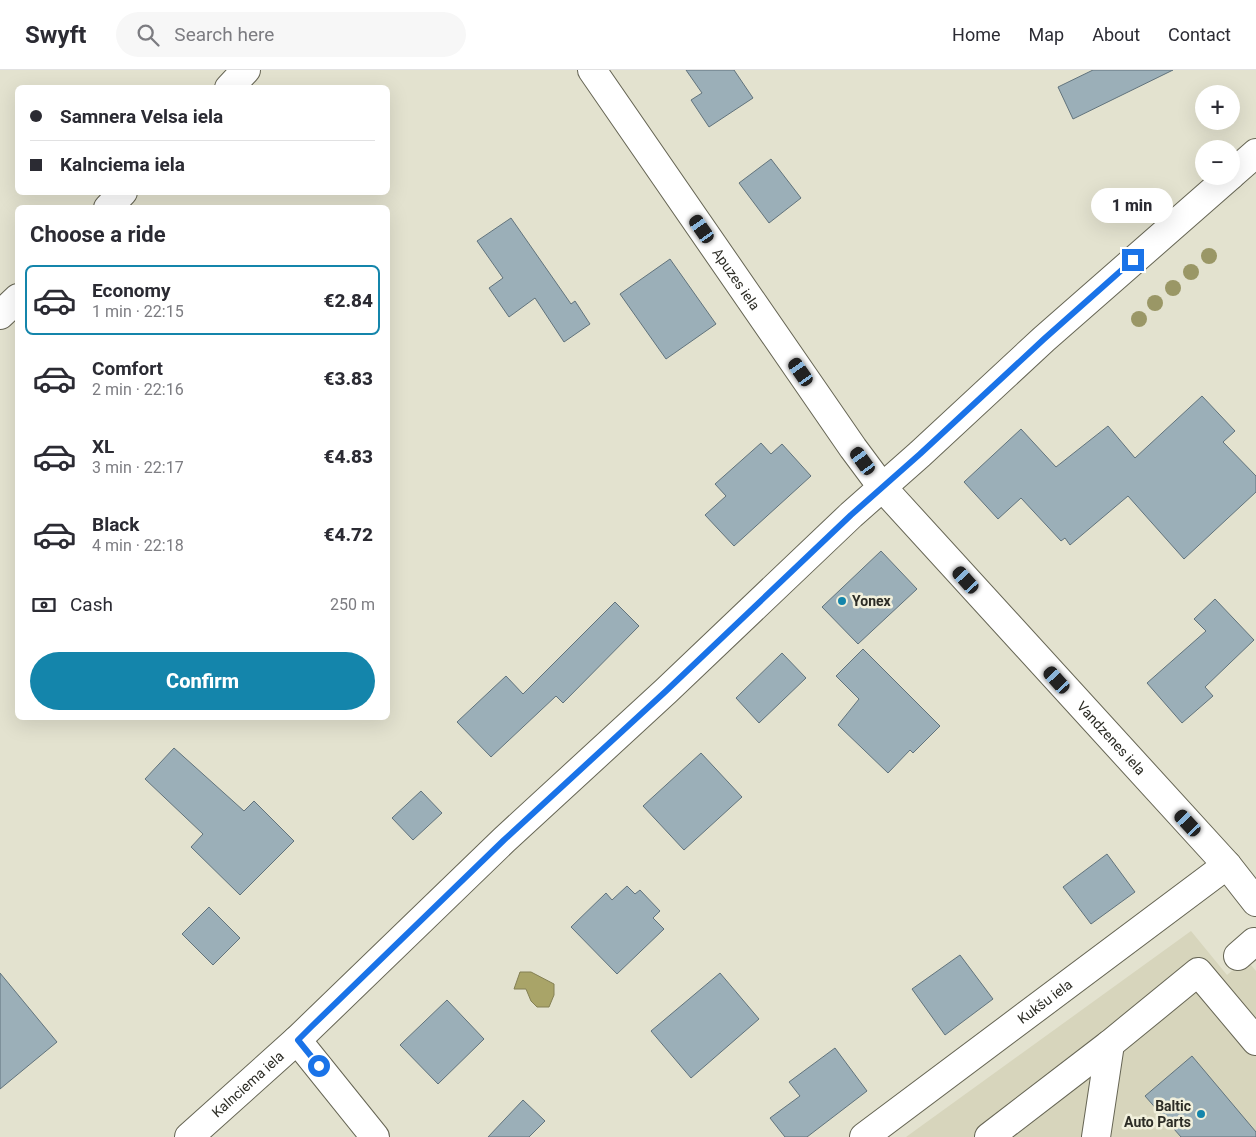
<!DOCTYPE html>
<html lang="en">
<head>
<meta charset="utf-8">
<style>
  :root { --surface:#fff; --page:#f7f7f7; --text:#2b2b33; --muted:#7c7c81; --line:#e1e1e2; --accent:#1485ab }
  body { margin:0; font-family:Roboto,sans-serif; background:var(--page); color:var(--text); height:100vh; display:flex; flex-direction:column; font-size:19px; white-space:nowrap }
  * { box-sizing:border-box; margin:0 }
  p { font-size:16px; color:var(--muted) }
  .icon { flex:none; width:28px; height:28px; fill:none; stroke:currentColor; stroke-width:2; stroke-linecap:round; stroke-linejoin:round }
  .map { position:relative; flex:1; overflow:hidden }
  .details { position:absolute; left:15px; top:135px; width:375px; height:515px; display:flex; flex-direction:column; background:var(--surface); border-radius:8px; box-shadow:0 5px 20px #0002 }
  .details>* { flex:none }
  .top-card { position:absolute; left:15px; top:15px; width:375px; height:110px; border-radius:8px; box-shadow:0 5px 20px #0002; display:grid; align-content:center; height:110px; padding:0 15px; background:var(--surface) }
  .controls { position:absolute; left:1195px; top:15px; display:grid; gap:10px }
  .controls a { display:grid; place-items:center; width:45px; height:45px; border-radius:50%; background:var(--surface); box-shadow:0 5px 20px #0002; font-size:25px }
  .end { position:absolute; width:22px; height:22px; margin:-11px; border:6px solid #1a73e8; background:#fff; box-shadow:0 0 0 2px #fff }
  .from { border-radius:50% }
  .bubble { position:absolute; height:35px; border-radius:18px; background:var(--surface); box-shadow:0 5px 20px #0002; font-size:16px; font-weight:800; line-height:35px; text-align:center }
  .car { position:absolute; width:15px; height:30px; margin:-15px -8px; border-radius:6px; box-shadow:0 0 4px 1px #0007; background:linear-gradient(#222 24%,#8ab4d8 0 40%,#222 0 76%,#8ab4d8 0 86%,#222 0) }
  .top-card b { display:flex; align-items:center; gap:18px; height:48px; font-size:19px }
  .top-card b+b { border-top:1px solid var(--line) }
  .top-card i { width:12px; height:12px; background:var(--text) }
  ul { padding:0; list-style:none }
  li { display:flex; align-items:center; gap:15px; height:70px; margin:0 10px 8px; padding:0 5px; border:2px solid transparent; border-radius:8px }
  li div { flex:1 }
  li b { display:block; font-size:19px }
  li em { font-style:normal; font-weight:800 }
  li.current { border-color:var(--accent) }
  li>.icon { width:45px; height:45px; stroke-width:1.5 }
  h2 { padding:0 15px; font-size:22px; line-height:60px }
  .pay { display:flex; align-items:center; gap:12px; height:55px; padding:0 15px; font-size:19px }
  .pay p { margin-inline-start:auto }
  .action { display:flex; gap:10px; margin-top:auto; padding:10px 15px }
  .action a { flex:1; height:58px; border-radius:30px; background:var(--accent); color:#fff; font-size:20px; font-weight:800; line-height:58px; text-align:center }
  header { display:flex; align-items:center; gap:30px; box-sizing:border-box; height:70px; padding:0 25px; background:var(--surface); border-bottom:1px solid var(--line) }
  header strong { font-size:24px }
  nav { display:flex; gap:28px; margin-inline-start:auto; font-size:18px }
  .search { width:350px; height:45px; background:var(--page); display:flex; align-items:center; gap:12px; box-sizing:border-box; padding:0 18px; border-radius:28px; color:var(--muted); font-size:19px }
  .map>svg:first-child { display:block }
  .built { fill:#d7d5bc }
  .water { fill:#a9a468; stroke:#848054 }
  .building { fill:#9bafb8; stroke:#61737c }
  .lines { fill:none; stroke-linecap:round; stroke-linejoin:round }
  .minor-casing { stroke:#666554; stroke-width:30 }
  .minor { stroke:#fff; stroke-width:28 }
  .tree { fill:#9a9766 }
  .route { stroke:#1a73e8; stroke-width:6 }
  .poi-dot { fill:#1485ab; stroke:#f1f0dc; stroke-width:2 }
  .labels { text-anchor:middle; stroke-width:5; stroke-linejoin:round; paint-order:stroke }
  .street-label { font-size:14px; fill:#2c2c25; stroke:#f1f0dc }
  .poi-label { font-size:14px; font-weight:bold; fill:#2c2c25; stroke:#f1f0dc; text-anchor:start }
</style>
</head>
<body>
<header>
<strong>Swyft</strong>
<div class="search"><svg class="icon" aria-label="search" viewBox="0 0 24 24"><circle cx="10" cy="10" r="6"/><path d="M15 15l6 6"/></svg>Search here</div>
<nav><a>Home</a><a>Map</a><a>About</a><a>Contact</a></nav>
</header>
<div class="map">
<svg width="1256" height="1067" viewBox="0 0 1256 1067">
  <rect width="100%" height="100%" fill="#e3e2cf"/>
  <!-- built -->
  <path class="built" d="M 1191,861 L 1227,905 L 1246,889 L 1256,901 L 1256,1067 L 906,1067 Z"/>
  <!-- water -->
  <path class="water" d="M 520,902 L 531,902 L 554,914 L 554,925 L 549,937 L 537,937 L 531,931 L 526,919 L 514,919 Z"/>
  <!-- building -->
  <path class="building" d="M 686,0 L 734,0 L 753,28 L 709,57 L 691,30 L 702,23 Z
    M 1093,0 L 1173,0 L 1073,49 L 1058,17 Z
    M 771,89 L 801,128 L 769,153 L 739,113 Z
    M 511,148 L 571,234 L 575,231 L 590,254 L 564,272 L 535,228 L 509,247 L 489,218 L 503,208 L 477,171 Z
    M 670,189 L 716,254 L 666,289 L 620,224 Z
    M 1202,326 L 1235,361 L 1223,372 L 1256,406 L 1256,422 L 1184,489 L 1128,426 L 1070,475 L 1065,468 L 1061,471 L 1021,428 L 998,449 L 964,412 L 1021,359 L 1056,397 L 1108,356 L 1135,388 Z
    M 761,373 L 771,384 L 782,374 L 811,406 L 734,476 L 705,445 L 726,426 L 715,414 Z
    M 881,481 L 917,519 L 858,574 L 822,537 Z
    M 1215,529 L 1254,570 L 1205,617 L 1213,626 L 1182,653 L 1147,613 L 1206,561 L 1194,549 Z
    M 615,532 L 639,556 L 563,633 L 556,626 L 491,687 L 457,652 L 506,606 L 523,624 Z
    M 863,579 L 940,656 L 913,683 L 910,680 L 888,703 L 838,655 L 859,629 L 836,606 Z
    M 782,583 L 806,608 L 759,653 L 736,628 Z
    M 174,678 L 244,741 L 254,731 L 294,771 L 240,825 L 191,777 L 203,764 L 145,709 Z
    M 701,683 L 742,727 L 684,780 L 643,736 Z
    M 421,721 L 442,743 L 413,770 L 392,748 Z
    M 1107,784 L 1135,822 L 1091,854 L 1063,817 Z
    M 627,816 L 635,824 L 640,820 L 660,841 L 653,848 L 664,859 L 617,904 L 571,857 L 606,823 L 612,830 Z
    M 209,837 L 240,868 L 213,895 L 182,864 Z
    M 960,885 L 993,929 L 945,965 L 912,919 Z
    M 0,903 L 57,972 L 0,1019 Z
    M 720,903 L 759,949 L 691,1008 L 651,961 Z
    M 447,930 L 484,969 L 438,1014 L 400,975 Z
    M 835,978 L 867,1021 L 807,1067 L 785,1067 L 770,1048 L 800,1026 L 789,1012 Z
    M 1192,986 L 1256,1062 L 1256,1067 L 1181,1067 L 1145,1026 Z
    M 523,1030 L 545,1051 L 529,1067 L 488,1067 Z"/>
  <g class="lines">
    <!-- minor casing -->
    <g class="minor-casing">
      <g id="minor">
        <path id="s1" d="M 592,0 L 853,378 L 882,417 L 1227,795 L 1256,832"/>
        <path d="M 229,18 L 246,0"/>
        <path d="M 1231,105 L 1256,83"/>
        <path d="M 108,138 L 123,122"/>
        <path d="M 0,245 L 18,228"/>
        <path d="M 1238,886 L 1254,872"/>
        <path d="M 297,970 L 375,1067"/>
        <path id="s2" d="M 189,1067 L 297,970 L 504,770 L 666,621 L 851,445 L 920,384 L 1044,269 L 1230,106"/>
        <path id="s3" d="M 864,1067 L 1227,795"/>
        <path d="M 989,1067 L 1110,974 L 1198,902 L 1256,971"/>
        <path d="M 1096,1067 L 1110,974"/>
      </g>
    </g>
    <!-- minor -->
    <use href="#minor" class="minor"/>
  </g>
  <!-- trees -->
  <g class="tree">
    <circle cx="1209" cy="186" r="8"/>
    <circle cx="1191" cy="202" r="8"/>
    <circle cx="1173" cy="218" r="8"/>
    <circle cx="1155" cy="233" r="8"/>
    <circle cx="1139" cy="249" r="8"/>
  </g>
  <g class="lines">
    <!-- route -->
    <path class="route" d="M 319,996 L 298,970 L 311,957 L 504,770 L 666,621 L 851,445 L 920,384 L 1044,269 L 1133,190"/>
  </g>
  <!-- markers -->
  <g class="poi-dot">
    <circle cx="842" cy="531" r="5"/>
    <circle cx="1201" cy="1044" r="5"/>
  </g>
  <g class="labels">
    <!-- street labels -->
    <g class="street-label">
      <text dy="5" stroke="none"><textPath href="#s1" startOffset="254">Apuzes iela</textPath></text>
      <text dy="5" stroke="none"><textPath href="#s1" startOffset="848">Vandzenes iela</textPath></text>
      <text dy="5" stroke="none"><textPath href="#s3" startOffset="226">Kukšu iela</textPath></text>
      <text dy="5" stroke="none"><textPath href="#s2" startOffset="79">Kalnciema iela</textPath></text>
    </g>
    <!-- poi labels -->
    <g class="poi-label">
      <text x="852" y="536">Yonex</text>
      <text x="1191" y="1041" text-anchor="end">Baltic<tspan x="1191" dy="16">Auto Parts</tspan></text>
    </g>
  </g>
</svg>
<div class="controls">
<a>+</a>
<a>−</a>
</div>
<i class="end from" style="left:319px;top:996px"></i>
<i class="end" style="left:1133px;top:190px"></i>
<div class="bubble" style="left:1091px;top:118px;width:82px">1 min</div>
<i class="car" style="left:702px;top:159px;rotate:325deg"></i>
<i class="car" style="left:801px;top:302px;rotate:325deg"></i>
<i class="car" style="left:863px;top:391px;rotate:324deg"></i>
<i class="car" style="left:966px;top:510px;rotate:318deg"></i>
<i class="car" style="left:1057px;top:610px;rotate:318deg"></i>
<i class="car" style="left:1188px;top:753px;rotate:317deg"></i>
<div class="top-card">
<b><i class="from"></i>Samnera Velsa iela</b>
<b><i></i>Kalnciema iela</b>
</div>
<section class="details">
<h2>Choose a ride</h2>
<ul>
<li class="current"><svg class="icon" aria-label="car" viewBox="0 0 24 24"><path d="M5 17H2v-5l4-1 3-4h7l3 4 3 1v5h-3M9 17h6M6 11h13"/><circle cx="7" cy="17" r="2"/><circle cx="17" cy="17" r="2"/></svg><div><b>Economy</b><p>1 min · 22:15</p></div><em>€2.84</em></li>
<li><svg class="icon" aria-label="car" viewBox="0 0 24 24"><path d="M5 17H2v-5l4-1 3-4h7l3 4 3 1v5h-3M9 17h6M6 11h13"/><circle cx="7" cy="17" r="2"/><circle cx="17" cy="17" r="2"/></svg><div><b>Comfort</b><p>2 min · 22:16</p></div><em>€3.83</em></li>
<li><svg class="icon" aria-label="car" viewBox="0 0 24 24"><path d="M5 17H2v-5l4-1 3-4h7l3 4 3 1v5h-3M9 17h6M6 11h13"/><circle cx="7" cy="17" r="2"/><circle cx="17" cy="17" r="2"/></svg><div><b>XL</b><p>3 min · 22:17</p></div><em>€4.83</em></li>
<li><svg class="icon" aria-label="car" viewBox="0 0 24 24"><path d="M5 17H2v-5l4-1 3-4h7l3 4 3 1v5h-3M9 17h6M6 11h13"/><circle cx="7" cy="17" r="2"/><circle cx="17" cy="17" r="2"/></svg><div><b>Black</b><p>4 min · 22:18</p></div><em>€4.72</em></li>
</ul>
<div class="pay"><svg class="icon" aria-label="cash" viewBox="0 0 24 24"><path d="M3 7h18v10H3z"/><circle cx="12" cy="12" r="2"/></svg>Cash<p>250 m</p></div>
<div class="action"><a>Confirm</a></div>
</section>
</div>
</body>
</html>
